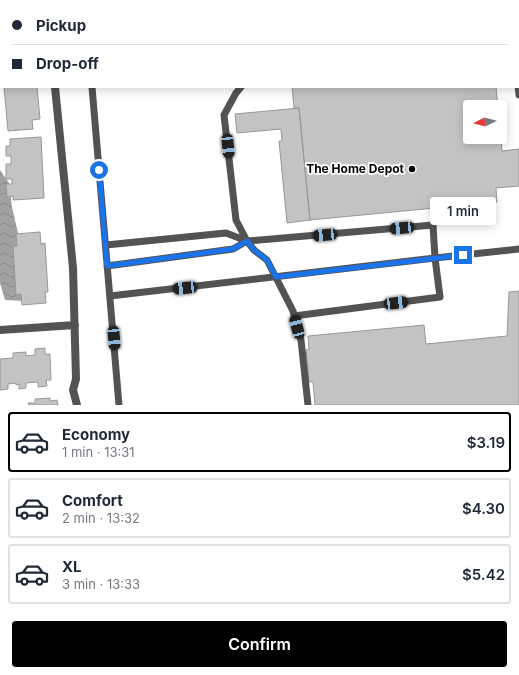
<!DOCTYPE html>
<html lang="en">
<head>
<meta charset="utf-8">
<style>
  :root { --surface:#fff; --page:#f2f2f3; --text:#1f2937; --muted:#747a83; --line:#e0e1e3; --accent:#000 }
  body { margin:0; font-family:Inter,sans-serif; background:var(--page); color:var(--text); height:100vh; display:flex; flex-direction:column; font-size:15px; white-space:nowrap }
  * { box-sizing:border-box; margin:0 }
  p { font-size:13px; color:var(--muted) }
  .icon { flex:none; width:22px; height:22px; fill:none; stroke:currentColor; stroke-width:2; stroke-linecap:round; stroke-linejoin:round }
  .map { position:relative; height:405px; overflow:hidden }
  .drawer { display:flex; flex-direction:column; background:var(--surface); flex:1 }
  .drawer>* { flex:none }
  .guide { position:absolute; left:0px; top:0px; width:519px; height:88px; box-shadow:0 2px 10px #0003; display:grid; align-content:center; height:88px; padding:0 12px; background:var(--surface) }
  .needle { width:26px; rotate:264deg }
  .fabs { position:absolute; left:463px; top:100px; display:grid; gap:8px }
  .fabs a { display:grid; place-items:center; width:44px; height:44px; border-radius:4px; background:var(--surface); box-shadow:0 2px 10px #0003; font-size:20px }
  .end { position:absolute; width:18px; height:18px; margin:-9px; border:5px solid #1a73e8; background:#fff; box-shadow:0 0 0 2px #fff }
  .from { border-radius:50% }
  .bubble { position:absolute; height:28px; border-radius:4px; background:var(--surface); box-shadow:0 2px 10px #0003; font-size:13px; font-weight:600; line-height:28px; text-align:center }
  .car { position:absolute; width:12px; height:24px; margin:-12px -6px; border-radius:5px; box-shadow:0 0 3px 1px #0007; background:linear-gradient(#222 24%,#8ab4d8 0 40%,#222 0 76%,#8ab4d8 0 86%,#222 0) }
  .guide b { display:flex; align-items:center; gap:14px; height:38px; font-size:15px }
  .guide b+b { border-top:1px solid var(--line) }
  .guide i { width:10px; height:10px; background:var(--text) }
  ul { padding:7px 0 0; list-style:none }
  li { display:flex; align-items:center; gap:12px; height:60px; margin:0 8px 6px; padding:0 4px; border:2px solid var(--line); border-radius:4px }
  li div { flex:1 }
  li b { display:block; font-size:15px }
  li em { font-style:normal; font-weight:600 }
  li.active { border-color:var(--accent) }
  li>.icon { width:36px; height:36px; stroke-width:1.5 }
  .button { display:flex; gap:8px; margin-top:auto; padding:8px 12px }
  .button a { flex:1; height:46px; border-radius:4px; background:var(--accent); color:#fff; font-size:16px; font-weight:600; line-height:46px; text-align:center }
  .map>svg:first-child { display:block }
  .water { fill:url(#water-waves) }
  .building { fill:#c3c3c3; stroke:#979797 }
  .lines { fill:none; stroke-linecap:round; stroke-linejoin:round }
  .service { stroke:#535353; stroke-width:7 }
  .minor { stroke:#535353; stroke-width:8 }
  .route { stroke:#1a73e8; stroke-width:5 }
  .poi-dot { fill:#000; stroke:#fff; stroke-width:1.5 }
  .labels { text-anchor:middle; stroke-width:3.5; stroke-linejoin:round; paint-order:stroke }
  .poi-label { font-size:12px; font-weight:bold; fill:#000; stroke:#fff; text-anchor:end }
</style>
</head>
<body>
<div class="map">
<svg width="519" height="405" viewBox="0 0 519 405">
  <defs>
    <pattern id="water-waves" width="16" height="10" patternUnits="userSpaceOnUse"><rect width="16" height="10" fill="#a1a1a1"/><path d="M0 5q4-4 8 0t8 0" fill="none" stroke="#898989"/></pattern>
  </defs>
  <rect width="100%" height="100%" fill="#fff"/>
  <!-- water -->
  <path class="water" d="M 0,170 L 9,183 L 12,207 L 18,233 L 23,277 L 23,301 L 5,300 L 0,283 Z"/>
  <!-- building -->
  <path class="building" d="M 4,87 L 37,87 L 40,119 L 32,120 L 33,129 L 8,131 Z
    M 292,87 L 496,87 L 498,107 L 470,107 L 470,137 L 500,137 L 500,128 L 502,151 L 519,149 L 519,186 L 496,188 L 497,202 L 310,220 L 299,108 L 294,108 Z
    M 299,108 L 310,220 L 287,223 L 279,141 L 282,141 L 281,129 L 237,133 L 235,114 Z
    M 41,137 L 44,198 L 13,200 L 13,196 L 7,197 L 6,184 L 12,184 L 12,179 L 6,179 L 6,164 L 11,164 L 11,156 L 6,156 L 6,146 L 10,146 L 10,139 Z
    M 40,232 L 41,244 L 45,243 L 48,292 L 45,292 L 46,303 L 22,305 L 21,294 L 16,295 L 13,246 L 17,246 L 16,234 Z
    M 519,291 L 519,405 L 315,405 L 313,382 L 309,382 L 306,350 L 309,349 L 308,336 L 424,325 L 426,344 L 507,336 L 509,292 Z
    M 45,348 L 45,354 L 50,354 L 51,380 L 46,380 L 47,386 L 38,387 L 38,382 L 26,383 L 26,388 L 19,389 L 19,384 L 16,385 L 16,383 L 8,384 L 8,389 L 0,390 L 0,359 L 13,358 L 13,353 L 26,352 L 26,356 L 35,355 L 35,349 Z
    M 50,398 L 50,401 L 57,400 L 58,405 L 29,405 L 28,403 L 35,403 L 35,399 Z"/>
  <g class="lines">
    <!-- service -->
    <path class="service" d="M 85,0 L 85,1
      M 102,0 L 103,1
      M 160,0 L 160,1
      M 285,0 L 285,1
      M 510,0 L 510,1
      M 227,1 L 236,0
      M 456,1 L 465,0
      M 518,85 L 519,95
      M 92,87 L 119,405
      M 241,87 L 236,93 L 224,115 L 236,220 L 247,241 L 254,250 L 267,260 L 293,311 L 301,340 L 308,405
      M 106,245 L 226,233 L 247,241
      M 107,266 L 233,249 L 247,241 L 433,225 L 435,258 L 519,249
      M 110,296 L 435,258 L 440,297 L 294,316"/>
    <!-- minor -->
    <path class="minor" d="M 37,0 L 40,1
      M 55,87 L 73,268 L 76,379 L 73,390 L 77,405
      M 0,330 L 75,325"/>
  </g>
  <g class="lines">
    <!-- route -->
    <path class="route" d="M 99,170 L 107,266 L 233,249 L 247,241 L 254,250 L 267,260 L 276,277 L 463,255"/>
  </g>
  <!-- markers -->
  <circle class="poi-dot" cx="412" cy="169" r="4"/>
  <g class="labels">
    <!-- poi labels -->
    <g class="poi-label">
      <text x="404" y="173">The Home Depot</text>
    </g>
  </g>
</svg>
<div class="fabs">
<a><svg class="needle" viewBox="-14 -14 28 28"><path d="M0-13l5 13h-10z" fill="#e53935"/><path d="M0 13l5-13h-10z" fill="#747a83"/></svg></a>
</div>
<i class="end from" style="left:99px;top:170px"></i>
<i class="end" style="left:463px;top:255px"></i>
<div class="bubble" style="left:430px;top:197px;width:66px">1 min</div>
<i class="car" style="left:228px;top:146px;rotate:174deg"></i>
<i class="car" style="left:402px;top:228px;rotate:265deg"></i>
<i class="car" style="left:325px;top:235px;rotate:265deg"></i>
<i class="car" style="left:185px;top:288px;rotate:264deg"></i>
<i class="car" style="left:396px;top:303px;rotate:83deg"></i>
<i class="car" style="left:297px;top:327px;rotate:345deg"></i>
<i class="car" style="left:114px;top:338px;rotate:175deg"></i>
<div class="guide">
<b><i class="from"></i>Pickup</b>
<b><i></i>Drop-off</b>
</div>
</div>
<section class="drawer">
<ul>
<li class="active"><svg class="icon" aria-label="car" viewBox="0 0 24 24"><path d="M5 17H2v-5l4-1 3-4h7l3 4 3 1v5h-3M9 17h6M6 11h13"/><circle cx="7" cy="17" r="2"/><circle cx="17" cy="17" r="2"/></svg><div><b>Economy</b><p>1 min · 13:31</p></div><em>$3.19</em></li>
<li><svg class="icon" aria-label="car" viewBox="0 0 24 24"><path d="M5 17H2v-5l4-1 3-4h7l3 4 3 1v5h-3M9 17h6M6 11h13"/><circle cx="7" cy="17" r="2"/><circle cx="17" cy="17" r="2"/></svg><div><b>Comfort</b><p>2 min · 13:32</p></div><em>$4.30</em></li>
<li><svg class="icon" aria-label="car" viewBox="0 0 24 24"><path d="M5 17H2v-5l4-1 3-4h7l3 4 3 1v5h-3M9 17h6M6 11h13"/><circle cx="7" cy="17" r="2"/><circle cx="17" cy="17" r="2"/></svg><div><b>XL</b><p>3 min · 13:33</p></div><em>$5.42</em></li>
</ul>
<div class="button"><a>Confirm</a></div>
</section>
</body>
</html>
